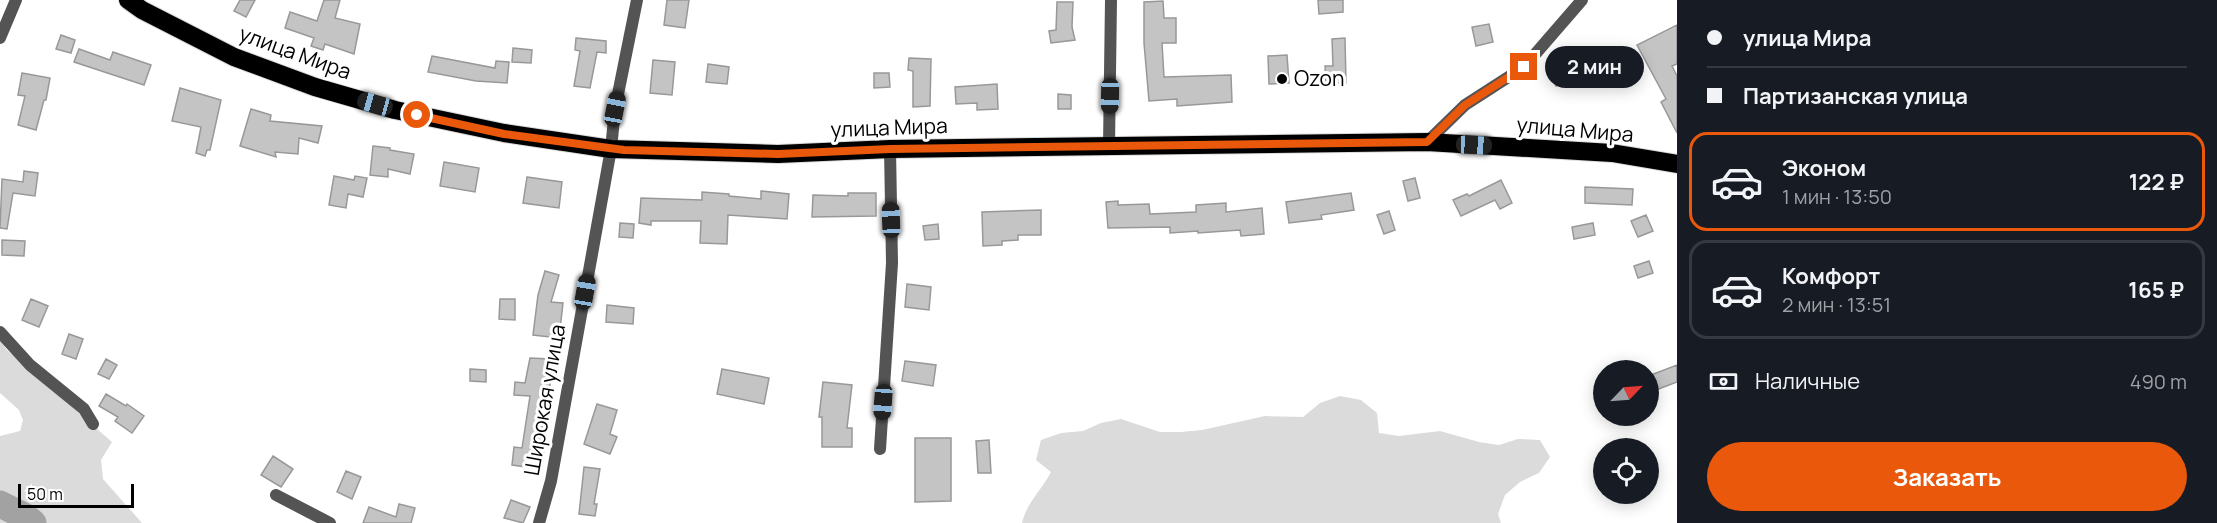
<!DOCTYPE html>
<html lang="ru">
<head>
<meta charset="utf-8">
<style>
  :root { --surface:#171b24; --page:#242831; --text:#f1f3f6; --muted:#9ea1a6; --line:#363941; --accent:#ea580c }
  body { margin:0; font-family:Manrope,sans-serif; background:var(--page); color:var(--text); height:100vh; display:flex; flex-direction:column; font-size:22px; white-space:nowrap }
  * { box-sizing:border-box; margin:0 }
  p { font-size:20px; color:var(--muted) }
  .icon { flex:none; width:33px; height:33px; fill:none; stroke:currentColor; stroke-width:2; stroke-linecap:round; stroke-linejoin:round }
  .map { position:relative; flex:1; overflow:hidden }
  .drawer { display:flex; flex-direction:column; background:var(--surface); width:540px }
  .drawer>* { flex:none }
  .banner { display:grid; align-content:center; height:132px; padding:0 30px; background:var(--surface) }
  .needle { width:39px; rotate:65deg }
  .buttons { position:absolute; left:1593px; top:360px; display:grid; gap:12px }
  .buttons a { display:grid; place-items:center; width:66px; height:66px; border-radius:50%; background:var(--surface); box-shadow:0 3px 15px #0003; font-size:30px }
  .scale { position:absolute; left:18px; bottom:15px; width:116px; box-sizing:border-box; padding-left:6px; border:3px solid #000; border-top:0; font-size:16px; line-height:21px; white-space:nowrap; color:#000; -webkit-text-stroke:4px #fff; paint-order:stroke }
  .end { position:absolute; width:27px; height:27px; margin:-14px; border:8px solid #ea580c; background:#fff; box-shadow:0 0 0 3px #fff }
  .from { border-radius:50% }
  .bubble { position:absolute; height:42px; border-radius:21px; background:var(--surface); box-shadow:0 3px 15px #0003; font-size:20px; font-weight:700; line-height:42px; text-align:center }
  .car { position:absolute; width:18px; height:36px; margin:-18px -9px; border-radius:8px; box-shadow:0 0 4px 2px #0007; background:linear-gradient(#222 24%,#8ab4d8 0 40%,#222 0 76%,#8ab4d8 0 86%,#222 0) }
  .banner b { display:flex; align-items:center; gap:21px; height:57px; font-size:22px }
  .banner b+b { border-top:2px solid var(--line) }
  .banner i { width:15px; height:15px; background:var(--text) }
  ul { padding:0; list-style:none }
  li { display:flex; align-items:center; gap:18px; height:99px; margin:0 12px 9px; padding:0 18px; border:3px solid var(--line); border-radius:18px }
  li div { flex:1 }
  li b { display:block; font-size:22px }
  li em { font-style:normal; font-weight:700 }
  li.selected { border-color:var(--accent) }
  li>.icon { width:54px; height:54px; stroke-width:1.5 }
  .pay { display:flex; align-items:center; gap:15px; height:66px; padding:0 30px; font-size:22px }
  .pay p { margin-inline-start:auto }
  .action { display:flex; gap:12px; margin-top:auto; padding:12px 30px }
  .action a { flex:1; height:69px; border-radius:36px; background:var(--accent); color:#fff; font-size:24px; font-weight:700; line-height:69px; text-align:center }
  main { display:flex; flex:1; min-height:0 }
  .map>svg:first-child { display:block }
  .green { fill:#dbdbdb }
  .lines { fill:none; stroke-linecap:round; stroke-linejoin:round }
  .river { stroke:#a2a2a2; stroke-width:27 }
  .building { fill:#c4c4c4; stroke:#989898; stroke-width:1.5 }
  .highway-casing { stroke:#dbdbdb; stroke-width:20 }
  .street { stroke:#545454; stroke-width:12 }
  .highway { stroke:#000; stroke-width:18 }
  .route { stroke:#ea580c; stroke-width:8 }
  .poi-dot { fill:#000; stroke:#fff; stroke-width:2 }
  .labels { text-anchor:middle; stroke-width:6; stroke-linejoin:round; paint-order:stroke }
  .street-label { font-size:21px; fill:#000; stroke:#fff }
  .poi-label { font-size:21px; fill:#000; stroke:#fff; text-anchor:start }
</style>
</head>
<body>
<main>
<div class="map">
<svg width="1677" height="523" viewBox="0 0 1677 523">
  <rect width="100%" height="100%" fill="#fff"/>
  <!-- green -->
  <path class="green" d="M 0,339 L 6,349 L 112,442 L 101,460 L 103,479 L 142,523 L 0,523 L 0,436 L 20,431 L 23,420 L 19,410 L 0,393 Z
    M 1340,396 L 1361,400 L 1377,413 L 1379,433 L 1399,436 L 1440,431 L 1479,442 L 1499,445 L 1518,439 L 1540,440 L 1550,457 L 1539,473 L 1520,482 L 1505,495 L 1498,514 L 1501,523 L 1022,523 C 1027,502 1041,491 1051,472 L 1036,460 L 1041,440 L 1061,433 L 1083,431 L 1101,423 L 1121,419 L 1160,432 L 1181,432 L 1202,430 L 1265,416 L 1303,417 L 1320,403 Z"/>
  <g class="lines">
    <!-- river -->
    <path class="river" d="M 0,504 L 26,517 L 33,523"/>
  </g>
  <!-- building -->
  <path class="building" d="M 240,0 L 255,0 L 246,17 L 234,11 Z
    M 324,0 L 340,0 L 335,18 L 360,24 L 354,54 L 325,44 L 323,50 L 311,46 L 314,38 L 285,28 L 290,12 L 317,21 Z
    M 667,0 L 689,0 L 685,28 L 664,25 Z
    M 1318,0 L 1343,0 L 1343,12 L 1319,14 Z
    M 1163,1 L 1164,18 L 1176,18 L 1176,43 L 1162,43 L 1164,77 L 1231,75 L 1232,102 L 1177,106 L 1177,99 L 1149,101 L 1144,43 L 1144,2 Z
    M 1057,2 L 1073,2 L 1072,27 L 1075,40 L 1051,43 L 1049,31 L 1056,30 Z
    M 1489,24 L 1493,42 L 1476,46 L 1472,27 Z
    M 1677,25 L 1677,64 L 1672,66 L 1677,76 L 1677,133 L 1661,102 L 1666,99 L 1637,45 Z
    M 61,35 L 75,40 L 71,53 L 56,49 Z
    M 576,38 L 606,41 L 606,53 L 597,52 L 590,88 L 574,86 L 580,51 L 575,50 Z
    M 1345,38 L 1346,83 L 1326,84 L 1325,66 L 1333,66 L 1332,39 Z
    M 513,48 L 532,50 L 531,63 L 512,62 Z
    M 1602,48 L 1609,63 L 1556,86 L 1549,71 Z
    M 79,49 L 110,60 L 113,52 L 151,65 L 144,85 L 74,62 Z
    M 1287,55 L 1289,83 L 1269,84 L 1268,56 Z
    M 432,56 L 495,68 L 496,61 L 509,62 L 507,83 L 476,81 L 428,72 Z
    M 909,58 L 931,59 L 930,106 L 913,107 L 913,71 L 908,70 Z
    M 653,60 L 675,62 L 672,95 L 650,93 Z
    M 708,64 L 729,67 L 727,84 L 706,82 Z
    M 22,73 L 50,78 L 46,100 L 44,100 L 36,130 L 18,125 L 25,96 L 18,95 Z
    M 874,73 L 889,73 L 890,87 L 874,88 Z
    M 997,84 L 998,109 L 977,110 L 977,103 L 956,104 L 955,87 Z
    M 180,88 L 221,100 L 210,150 L 207,150 L 205,156 L 196,153 L 201,127 L 172,121 Z
    M 1058,94 L 1071,95 L 1071,109 L 1058,109 Z
    M 251,109 L 271,115 L 270,121 L 322,126 L 318,143 L 299,138 L 298,154 L 275,152 L 276,157 L 240,146 Z
    M 373,146 L 390,148 L 390,150 L 414,154 L 410,174 L 388,169 L 388,177 L 370,175 Z
    M 444,162 L 479,168 L 475,192 L 440,186 Z
    M 24,171 L 38,173 L 35,196 L 13,193 L 7,229 L 0,228 L 2,179 L 23,182 Z
    M 334,176 L 354,180 L 355,176 L 367,178 L 363,197 L 348,194 L 346,208 L 329,205 Z
    M 527,177 L 562,182 L 559,208 L 523,203 Z
    M 1415,178 L 1420,198 L 1408,201 L 1403,181 Z
    M 1501,180 L 1512,203 L 1500,209 L 1495,200 L 1461,216 L 1453,200 L 1467,194 L 1469,196 Z
    M 1585,187 L 1633,189 L 1632,205 L 1585,203 Z
    M 761,191 L 789,194 L 787,219 L 728,215 L 727,244 L 700,243 L 701,221 L 651,221 L 651,225 L 639,223 L 641,198 L 702,200 L 702,192 L 729,194 L 729,196 L 761,199 Z
    M 848,193 L 876,193 L 876,216 L 812,217 L 813,195 L 848,196 Z
    M 1351,193 L 1354,210 L 1321,215 L 1322,219 L 1289,223 L 1286,202 Z
    M 1118,201 L 1118,205 L 1149,204 L 1150,214 L 1196,212 L 1196,205 L 1226,203 L 1226,212 L 1262,208 L 1264,234 L 1241,236 L 1240,230 L 1198,233 L 1198,231 L 1170,233 L 1170,227 L 1108,228 L 1106,202 Z
    M 1041,210 L 1041,235 L 1018,235 L 1018,240 L 1002,241 L 1002,245 L 983,246 L 982,212 Z
    M 1389,211 L 1395,230 L 1384,234 L 1377,215 Z
    M 1646,215 L 1653,231 L 1638,237 L 1631,221 Z
    M 620,223 L 634,224 L 633,238 L 619,237 Z
    M 1593,223 L 1595,235 L 1574,239 L 1572,227 Z
    M 938,224 L 939,239 L 925,240 L 923,226 Z
    M 2,240 L 25,241 L 24,256 L 2,255 Z
    M 1649,261 L 1653,273 L 1638,278 L 1634,266 Z
    M 545,271 L 559,275 L 551,302 L 563,303 L 559,338 L 533,335 L 538,295 Z
    M 907,284 L 931,287 L 929,310 L 905,307 Z
    M 31,299 L 48,306 L 39,327 L 22,320 Z
    M 500,299 L 515,299 L 515,320 L 499,319 Z
    M 607,305 L 634,308 L 633,324 L 606,322 Z
    M 69,334 L 83,339 L 76,359 L 62,354 Z
    M 530,358 L 550,359 L 550,398 L 547,398 L 539,450 L 544,450 L 541,469 L 512,465 L 514,447 L 522,448 L 530,396 L 514,395 L 515,382 L 525,383 Z
    M 106,359 L 117,365 L 109,379 L 98,374 Z
    M 905,361 L 936,365 L 933,386 L 902,381 Z
    M 1677,365 L 1677,382 L 1656,390 L 1651,375 Z
    M 470,369 L 486,370 L 486,382 L 470,381 Z
    M 722,369 L 769,378 L 764,404 L 717,394 Z
    M 823,382 L 852,385 L 847,428 L 852,428 L 852,447 L 822,447 L 822,417 L 819,417 Z
    M 106,394 L 126,406 L 127,404 L 144,416 L 132,433 L 115,421 L 118,417 L 99,406 Z
    M 597,404 L 617,410 L 610,434 L 617,437 L 610,454 L 584,444 Z
    M 915,438 L 951,438 L 951,501 L 915,502 Z
    M 989,440 L 991,473 L 978,473 L 976,441 Z
    M 273,456 L 293,469 L 281,487 L 261,475 Z
    M 584,467 L 600,469 L 594,504 L 597,504 L 595,516 L 579,514 Z
    M 346,471 L 361,477 L 352,499 L 337,492 Z
    M 511,500 L 530,507 L 523,523 L 504,518 Z
    M 399,504 L 415,508 L 411,523 L 363,523 L 369,507 L 396,517 Z"/>
  <g class="lines">
    <!-- highway casing -->
    <g class="highway-casing">
      <path id="highway" d="M 128,0 L 142,10 L 234,57 L 315,87 L 395,110 L 504,133 L 611,149 L 778,154 L 890,149 L 1427,142 L 1612,153 L 1677,164"/>
    </g>
    <!-- street -->
    <path class="street" d="M 0,38 L 16,0
      M 1427,142 L 1465,105 L 1524,67 L 1582,0
      M 1109,146 L 1111,0
      M 0,332 L 30,365 L 84,409 L 93,424
      M 880,449 L 892,263 L 890,149
      M 276,495 L 330,523
      M 539,523 L 551,481 L 611,149 L 615,109 L 637,0"/>
    <!-- highway -->
    <use href="#highway" class="highway"/>
  </g>
  <g class="lines">
    <!-- route -->
    <path class="route" d="M 417,115 L 504,134 L 624,150 L 778,154 L 890,149 L 1427,142 L 1465,105 L 1524,67"/>
  </g>
  <!-- markers -->
  <circle class="poi-dot" cx="1282" cy="79" r="6"/>
  <g class="labels">
    <!-- street labels -->
    <g class="street-label">
      <text transform="translate(295 53) rotate(20)" y="7">улица Мира</text>
      <text transform="translate(889 128) rotate(-2)" y="7">улица Мира</text>
      <text transform="translate(1575 130) rotate(5)" y="7">улица Мира</text>
      <text transform="translate(545 400) rotate(-80)" y="7">Широкая улица</text>
    </g>
    <!-- poi labels -->
    <g class="poi-label">
      <text x="1294" y="86">Ozon</text>
    </g>
  </g>
</svg>
<div class="buttons">
<a><svg class="needle" viewBox="-14 -14 28 28"><path d="M0-13l5 13h-10z" fill="#e53935"/><path d="M0 13l5-13h-10z" fill="#9ea1a6"/></svg></a>
<a><svg class="icon" aria-label="locate" viewBox="0 0 24 24"><circle cx="12" cy="12" r="6"/><path d="M12 2v4M12 18v4M2 12h4M18 12h4"/></svg></a>
</div>
<div class="scale">50 m</div>
<i class="end from" style="left:417px;top:115px"></i>
<i class="end" style="left:1524px;top:67px"></i>
<div class="bubble" style="left:1545px;top:46px;width:99px">2 мин</div>
<i class="car" style="left:1110px;top:96px;rotate:181deg"></i>
<i class="car" style="left:375px;top:104px;rotate:286deg"></i>
<i class="car" style="left:615px;top:109px;rotate:11deg"></i>
<i class="car" style="left:1474px;top:145px;rotate:93deg"></i>
<i class="car" style="left:891px;top:220px;rotate:358deg"></i>
<i class="car" style="left:585px;top:292px;rotate:10deg"></i>
<i class="car" style="left:883px;top:402px;rotate:184deg"></i>
</div>
<section class="drawer">
<div class="banner">
<b><i class="from"></i>улица Мира</b>
<b><i></i>Партизанская улица</b>
</div>
<ul>
<li class="selected"><svg class="icon" aria-label="car" viewBox="0 0 24 24"><path d="M5 17H2v-5l4-1 3-4h7l3 4 3 1v5h-3M9 17h6M6 11h13"/><circle cx="7" cy="17" r="2"/><circle cx="17" cy="17" r="2"/></svg><div><b>Эконом</b><p>1 мин · 13:50</p></div><em>122 ₽</em></li>
<li><svg class="icon" aria-label="car" viewBox="0 0 24 24"><path d="M5 17H2v-5l4-1 3-4h7l3 4 3 1v5h-3M9 17h6M6 11h13"/><circle cx="7" cy="17" r="2"/><circle cx="17" cy="17" r="2"/></svg><div><b>Комфорт</b><p>2 мин · 13:51</p></div><em>165 ₽</em></li>
</ul>
<div class="pay"><svg class="icon" aria-label="cash" viewBox="0 0 24 24"><path d="M3 7h18v10H3z"/><circle cx="12" cy="12" r="2"/></svg>Наличные<p>490 m</p></div>
<div class="action"><a>Заказать</a></div>
</section>
</main>
</body>
</html>
